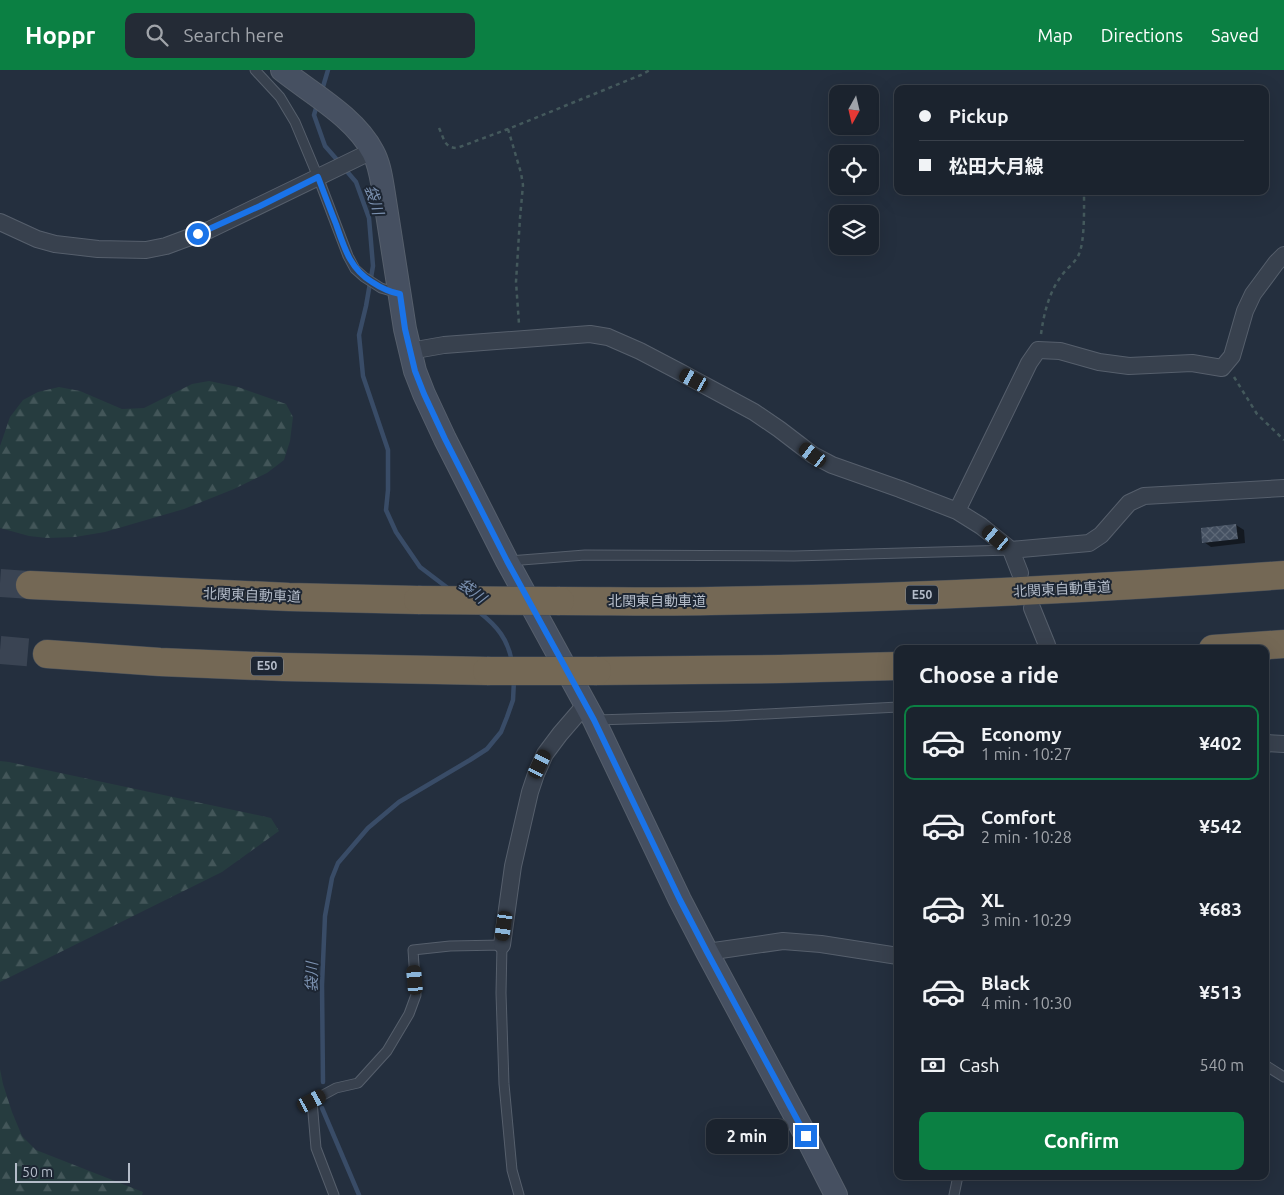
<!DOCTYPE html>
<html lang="en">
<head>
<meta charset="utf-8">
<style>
  :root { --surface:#1b232e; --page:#242b36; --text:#f1f3f6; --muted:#a0a4aa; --line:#39404a; --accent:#0b8043 }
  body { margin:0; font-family:Ubuntu,"Noto Sans JP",sans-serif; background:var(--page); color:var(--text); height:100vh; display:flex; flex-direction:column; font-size:19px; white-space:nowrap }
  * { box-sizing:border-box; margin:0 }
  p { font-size:16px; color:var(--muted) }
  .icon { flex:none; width:28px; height:28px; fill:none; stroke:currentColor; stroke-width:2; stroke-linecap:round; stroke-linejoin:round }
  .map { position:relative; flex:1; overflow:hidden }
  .panel { position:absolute; left:894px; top:575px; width:375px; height:535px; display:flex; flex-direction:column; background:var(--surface); border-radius:10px; box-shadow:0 5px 20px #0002,0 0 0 1px var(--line) }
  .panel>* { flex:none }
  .hud { position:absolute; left:894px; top:15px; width:375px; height:110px; border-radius:10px; box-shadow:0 5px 20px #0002,0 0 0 1px var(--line); display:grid; align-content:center; height:110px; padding:0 25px; background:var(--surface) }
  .needle { width:32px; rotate:188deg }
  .fabs { position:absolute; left:829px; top:15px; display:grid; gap:10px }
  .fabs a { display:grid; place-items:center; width:50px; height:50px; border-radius:10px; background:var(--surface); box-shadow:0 5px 20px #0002,0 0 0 1px var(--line); font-size:25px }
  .scale { position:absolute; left:15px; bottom:12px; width:115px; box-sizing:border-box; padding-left:5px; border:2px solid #b4bcc9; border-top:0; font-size:14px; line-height:18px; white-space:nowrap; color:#b4bcc9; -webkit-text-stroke:4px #1d2633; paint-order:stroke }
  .end { position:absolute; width:22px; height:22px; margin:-11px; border:6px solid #1a73e8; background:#fff; box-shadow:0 0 0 2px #fff }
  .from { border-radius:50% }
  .bubble { position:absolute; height:35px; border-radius:10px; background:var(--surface); box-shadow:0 5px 20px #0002,0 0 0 1px var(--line); font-size:16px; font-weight:700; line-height:35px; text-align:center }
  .car { position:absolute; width:15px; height:30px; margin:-15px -8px; border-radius:6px; box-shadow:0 0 4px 1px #0007; background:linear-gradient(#222 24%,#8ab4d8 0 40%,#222 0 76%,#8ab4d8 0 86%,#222 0) }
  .hud b { display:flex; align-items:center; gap:18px; height:48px; font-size:19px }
  .hud b+b { border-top:1px solid var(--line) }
  .hud i { width:12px; height:12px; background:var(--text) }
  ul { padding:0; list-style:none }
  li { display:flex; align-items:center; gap:15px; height:75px; margin:0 10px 8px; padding:0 15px; border:2px solid transparent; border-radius:10px }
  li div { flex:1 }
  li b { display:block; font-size:19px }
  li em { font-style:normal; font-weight:700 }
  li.selected { border-color:var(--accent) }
  li>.icon { width:45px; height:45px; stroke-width:1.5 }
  h2 { padding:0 25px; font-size:22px; line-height:60px }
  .pay { display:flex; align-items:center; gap:12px; height:55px; padding:0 25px; font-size:19px }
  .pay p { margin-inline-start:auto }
  .button { display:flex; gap:10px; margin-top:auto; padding:10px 25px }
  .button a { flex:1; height:58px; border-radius:10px; background:var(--accent); color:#fff; font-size:20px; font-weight:700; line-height:58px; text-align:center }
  header { display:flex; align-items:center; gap:30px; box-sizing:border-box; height:70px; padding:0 25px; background:var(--accent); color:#fff }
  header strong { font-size:24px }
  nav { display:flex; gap:28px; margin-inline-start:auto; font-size:18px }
  .search { width:350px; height:45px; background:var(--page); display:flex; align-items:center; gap:12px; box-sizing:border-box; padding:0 18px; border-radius:10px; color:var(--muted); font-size:19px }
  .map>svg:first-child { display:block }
  .forest { fill:url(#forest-firs) }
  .shadow { fill:#0007 }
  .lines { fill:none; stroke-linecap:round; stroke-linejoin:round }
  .stream { stroke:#394c67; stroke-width:4.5 }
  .building { fill:url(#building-cross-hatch) }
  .highway-tunnel { stroke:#3a4453; stroke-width:28; stroke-dasharray:28 14; stroke-linecap:butt }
  .lane-casing { stroke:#565f6c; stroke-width:11 }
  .street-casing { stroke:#565f6c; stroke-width:18 }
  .secondary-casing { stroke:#565f6c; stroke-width:24 }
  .highway-casing { stroke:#434c59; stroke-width:29 }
  .path { stroke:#44595c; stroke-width:2.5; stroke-dasharray:4 4; stroke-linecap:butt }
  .lane { stroke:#38414e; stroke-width:9 }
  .street { stroke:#38414e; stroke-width:16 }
  .secondary { stroke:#465061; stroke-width:22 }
  .highway { stroke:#746855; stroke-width:28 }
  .highway-bridge-casing { stroke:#434c59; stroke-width:29; stroke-linecap:butt }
  .highway-bridge { stroke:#746855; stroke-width:28 }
  .route { stroke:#1a73e8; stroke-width:6 }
  .labels { text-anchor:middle; stroke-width:4; stroke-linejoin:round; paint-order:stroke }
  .shield { fill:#1d2633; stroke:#878f9c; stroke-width:1 }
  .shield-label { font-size:12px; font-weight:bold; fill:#b4bcc9 }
  .street-label { font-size:14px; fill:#b4bcc9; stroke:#1d2633 }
  .water-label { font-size:15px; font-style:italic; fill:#7c92b1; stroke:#1d2633 }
</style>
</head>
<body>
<header>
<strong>Hoppr</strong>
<div class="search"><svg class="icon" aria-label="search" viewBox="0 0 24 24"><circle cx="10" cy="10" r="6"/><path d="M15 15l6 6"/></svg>Search here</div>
<nav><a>Map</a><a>Directions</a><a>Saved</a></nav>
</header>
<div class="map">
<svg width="1284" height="1125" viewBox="0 0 1284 1125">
  <defs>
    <pattern id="forest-firs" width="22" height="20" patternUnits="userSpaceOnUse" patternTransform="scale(1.25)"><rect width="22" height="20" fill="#263c3f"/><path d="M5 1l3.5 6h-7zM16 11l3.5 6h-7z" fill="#435659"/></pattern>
    <pattern id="building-cross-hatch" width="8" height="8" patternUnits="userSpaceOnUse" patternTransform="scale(1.25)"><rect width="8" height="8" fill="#455162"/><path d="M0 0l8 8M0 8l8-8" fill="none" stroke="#5d6877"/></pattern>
  </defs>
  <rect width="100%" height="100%" fill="#242f3e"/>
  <!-- forest -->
  <path class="forest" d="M 209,311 L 238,317 L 286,334 L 293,347 L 290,371 L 284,390 L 267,403 L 234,419 L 184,439 L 105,462 L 75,467 L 47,468 L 29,466 L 0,458 L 0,376 L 10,347 L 23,330 L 38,322 L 59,317 L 80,321 L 122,339 L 144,338 L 192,314 Z
    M 0,691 L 9,692 L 271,748 L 279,761 L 222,802 L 0,912 Z
    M 0,999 L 3,1014 L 12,1042 L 22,1066 L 36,1080 L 143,1122 L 142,1125 L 0,1125 Z"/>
  <!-- shadow -->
  <path class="shadow" d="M 1236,455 L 1244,460 L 1245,473 L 1211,477 L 1204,472 Z"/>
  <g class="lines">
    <!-- stream -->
    <path class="stream" d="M 322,20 L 328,0
      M 317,35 L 314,45 L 325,76 L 339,92
      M 344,98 L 356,112 L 369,148 L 373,196 L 366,236 L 359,265 L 363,306 L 388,380 L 388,420 L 386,440 L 396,462 L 420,497 L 449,519
      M 479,542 C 497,556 508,569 512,592
      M 323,1012 L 322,915 L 325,846 L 332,808 L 338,793 L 368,758 L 399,732 L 470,690 L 487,679 L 501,662 L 507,647 L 513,630 L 514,610
      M 322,1038 L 359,1125"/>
  </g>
  <!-- building -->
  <path class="building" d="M 1236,454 L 1238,469 L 1202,473 L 1201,458 Z"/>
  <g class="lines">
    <!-- highway-tunnel -->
    <path class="highway-tunnel" d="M 0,513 L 30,515
      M 0,580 L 47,584"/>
    <!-- lane casing -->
    <g class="lane-casing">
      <path id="lane" d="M 255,0 L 280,27 L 295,52 L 318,107 L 348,186 L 355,199 L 364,207 L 381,218 L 398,223
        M 509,491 L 585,485 L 794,486 L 1011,480
        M 596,650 L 727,646 L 898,637
        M 1265,995 L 1284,1007
        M 334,1125 L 316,1078 L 312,1031 L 336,1018 L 358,1013 L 387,981 L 409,944 L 416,925 L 413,880 L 450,876 L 502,875 L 501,923 L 504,1014 L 512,1100 L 519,1125
        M 954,1125 L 958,1106"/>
    </g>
    <!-- street casing -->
    <g class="street-casing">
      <path id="street" d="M 0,152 L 37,169 L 55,174 L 98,179 L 146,180 L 166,176 L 209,160 L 372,81
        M 410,281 L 444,275 L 590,264 L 608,267 L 640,281 L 680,302 L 754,342 L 779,359 L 813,385 L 832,395 L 900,419 L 957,441 L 981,456 L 1011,480 L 1020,503
        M 957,441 L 1029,293 L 1038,280 L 1060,281 L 1099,292 L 1129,296 L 1192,293 L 1222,298 L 1232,286 L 1245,241 L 1253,224 L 1276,193 L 1284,185
        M 1011,480 L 1089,473 L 1101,465 L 1129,433 L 1144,426 L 1284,418
        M 1032,538 L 1047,575
        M 1265,673 L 1284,674
        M 502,875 L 513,796 L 530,722 L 536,704 L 545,684 L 560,664 L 585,635
        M 707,882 L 783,871 L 821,874 L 898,886"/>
    </g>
    <!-- secondary casing -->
    <g class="secondary-casing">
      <path id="secondary" d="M 282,0 C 312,24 355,47 373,82 C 379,93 381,106 383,118 L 405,259 L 415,301 L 424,324 L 445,369 L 507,491 L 594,650 L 680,830 L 707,882 L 806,1066 L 836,1125"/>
    </g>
    <!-- highway casing -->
    <g class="highway-casing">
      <path id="highway" d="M 30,515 L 289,527 L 418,530
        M 560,531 C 610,531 660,532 711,531 C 902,528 1093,519 1284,505
        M 1213,579 L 1284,574
        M 47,584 L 160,592 L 283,597 L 487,601
        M 597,601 L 780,599 L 898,596"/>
    </g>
    <!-- path -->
    <path class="path" d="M 439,58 C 444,68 444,78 457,78 L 508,59 L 641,5 L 650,0
      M 508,59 L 521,103 L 523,115 L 520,148 L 516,212 L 519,254
      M 1041,264 C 1044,243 1049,222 1062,205 C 1067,198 1076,192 1079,184 C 1085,170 1084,137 1084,121
      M 1234,307 L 1257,344 L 1284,370"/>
    <!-- lane -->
    <use href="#lane" class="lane"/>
    <!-- street -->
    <use href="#street" class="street"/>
    <!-- secondary -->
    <use href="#secondary" class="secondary"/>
    <!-- highway -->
    <use href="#highway" class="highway"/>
    <!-- highway-bridge casing -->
    <g class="highway-bridge-casing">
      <path id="highway-bridge" d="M 418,530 L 560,531
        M 487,601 L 597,601"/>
    </g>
    <!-- highway-bridge -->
    <use href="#highway-bridge" class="highway-bridge"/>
  </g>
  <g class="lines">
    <!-- route -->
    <path class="route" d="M 198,164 L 260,136 L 318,107 C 324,123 330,139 336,154 C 344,177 350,199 372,212 C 381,218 389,222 400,224 L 405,259 L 415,301 L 424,324 L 445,369 L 507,491 L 594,650 L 680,830 L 707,882 L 806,1066"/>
  </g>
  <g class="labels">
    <!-- shield labels -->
    <g class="shield">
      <rect x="906" y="515.5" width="32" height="19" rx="4"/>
      <rect x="251" y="586.5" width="32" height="19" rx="4"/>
    </g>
    <g class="shield-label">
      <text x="922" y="529">E50</text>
      <text x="267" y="600">E50</text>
    </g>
    <!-- street labels -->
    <g class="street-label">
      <text transform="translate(1062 519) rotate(-3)" y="5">北関東自動車道</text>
      <text transform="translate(252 525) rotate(2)" y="5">北関東自動車道</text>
      <text x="657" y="536">北関東自動車道</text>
    </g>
    <!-- water labels -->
    <g class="water-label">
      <text transform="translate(374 130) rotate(73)" y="5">袋川</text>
      <text transform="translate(472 521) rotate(38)" y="5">袋川</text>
      <text transform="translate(312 907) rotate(-89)" y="5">袋川</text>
    </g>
  </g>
</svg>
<div class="fabs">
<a><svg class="needle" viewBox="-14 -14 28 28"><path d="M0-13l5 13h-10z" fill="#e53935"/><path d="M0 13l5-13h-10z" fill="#a0a4aa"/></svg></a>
<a><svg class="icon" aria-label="locate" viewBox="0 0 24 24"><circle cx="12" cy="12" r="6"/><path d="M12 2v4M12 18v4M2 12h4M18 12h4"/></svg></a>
<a><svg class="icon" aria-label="layers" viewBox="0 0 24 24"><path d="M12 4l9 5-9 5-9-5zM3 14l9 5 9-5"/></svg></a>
</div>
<div class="scale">50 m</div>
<i class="end from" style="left:198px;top:164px"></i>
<i class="end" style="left:806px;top:1066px"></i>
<div class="bubble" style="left:706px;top:1049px;width:82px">2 min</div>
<i class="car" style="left:694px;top:310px;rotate:299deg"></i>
<i class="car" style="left:813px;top:385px;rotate:308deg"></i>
<i class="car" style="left:996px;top:468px;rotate:310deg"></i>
<i class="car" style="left:540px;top:694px;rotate:26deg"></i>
<i class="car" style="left:504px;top:856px;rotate:188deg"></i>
<i class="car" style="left:415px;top:910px;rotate:355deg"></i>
<i class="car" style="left:312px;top:1031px;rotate:62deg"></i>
<div class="hud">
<b><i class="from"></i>Pickup</b>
<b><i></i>松田大月線</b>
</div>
<section class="panel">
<h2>Choose a ride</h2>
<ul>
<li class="selected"><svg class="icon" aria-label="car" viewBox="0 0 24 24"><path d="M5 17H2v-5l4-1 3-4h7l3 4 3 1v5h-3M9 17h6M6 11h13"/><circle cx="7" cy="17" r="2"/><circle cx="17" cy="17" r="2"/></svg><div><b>Economy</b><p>1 min · 10:27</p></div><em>¥402</em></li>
<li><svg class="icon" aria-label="car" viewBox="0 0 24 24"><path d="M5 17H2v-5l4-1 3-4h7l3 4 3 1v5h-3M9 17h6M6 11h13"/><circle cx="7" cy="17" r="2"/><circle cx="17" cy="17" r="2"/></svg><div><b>Comfort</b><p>2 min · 10:28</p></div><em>¥542</em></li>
<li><svg class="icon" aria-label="car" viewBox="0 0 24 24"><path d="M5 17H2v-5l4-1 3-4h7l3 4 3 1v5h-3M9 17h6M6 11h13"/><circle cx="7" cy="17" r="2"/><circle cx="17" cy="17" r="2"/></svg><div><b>XL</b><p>3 min · 10:29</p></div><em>¥683</em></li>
<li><svg class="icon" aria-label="car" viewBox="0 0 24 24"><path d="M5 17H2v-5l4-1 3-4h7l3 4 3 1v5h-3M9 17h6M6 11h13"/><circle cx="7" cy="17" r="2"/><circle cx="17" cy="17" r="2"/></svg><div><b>Black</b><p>4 min · 10:30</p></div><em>¥513</em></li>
</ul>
<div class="pay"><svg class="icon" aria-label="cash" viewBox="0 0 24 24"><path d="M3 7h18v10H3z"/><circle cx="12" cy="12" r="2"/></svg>Cash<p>540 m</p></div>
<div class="button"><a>Confirm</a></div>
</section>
</div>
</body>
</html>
